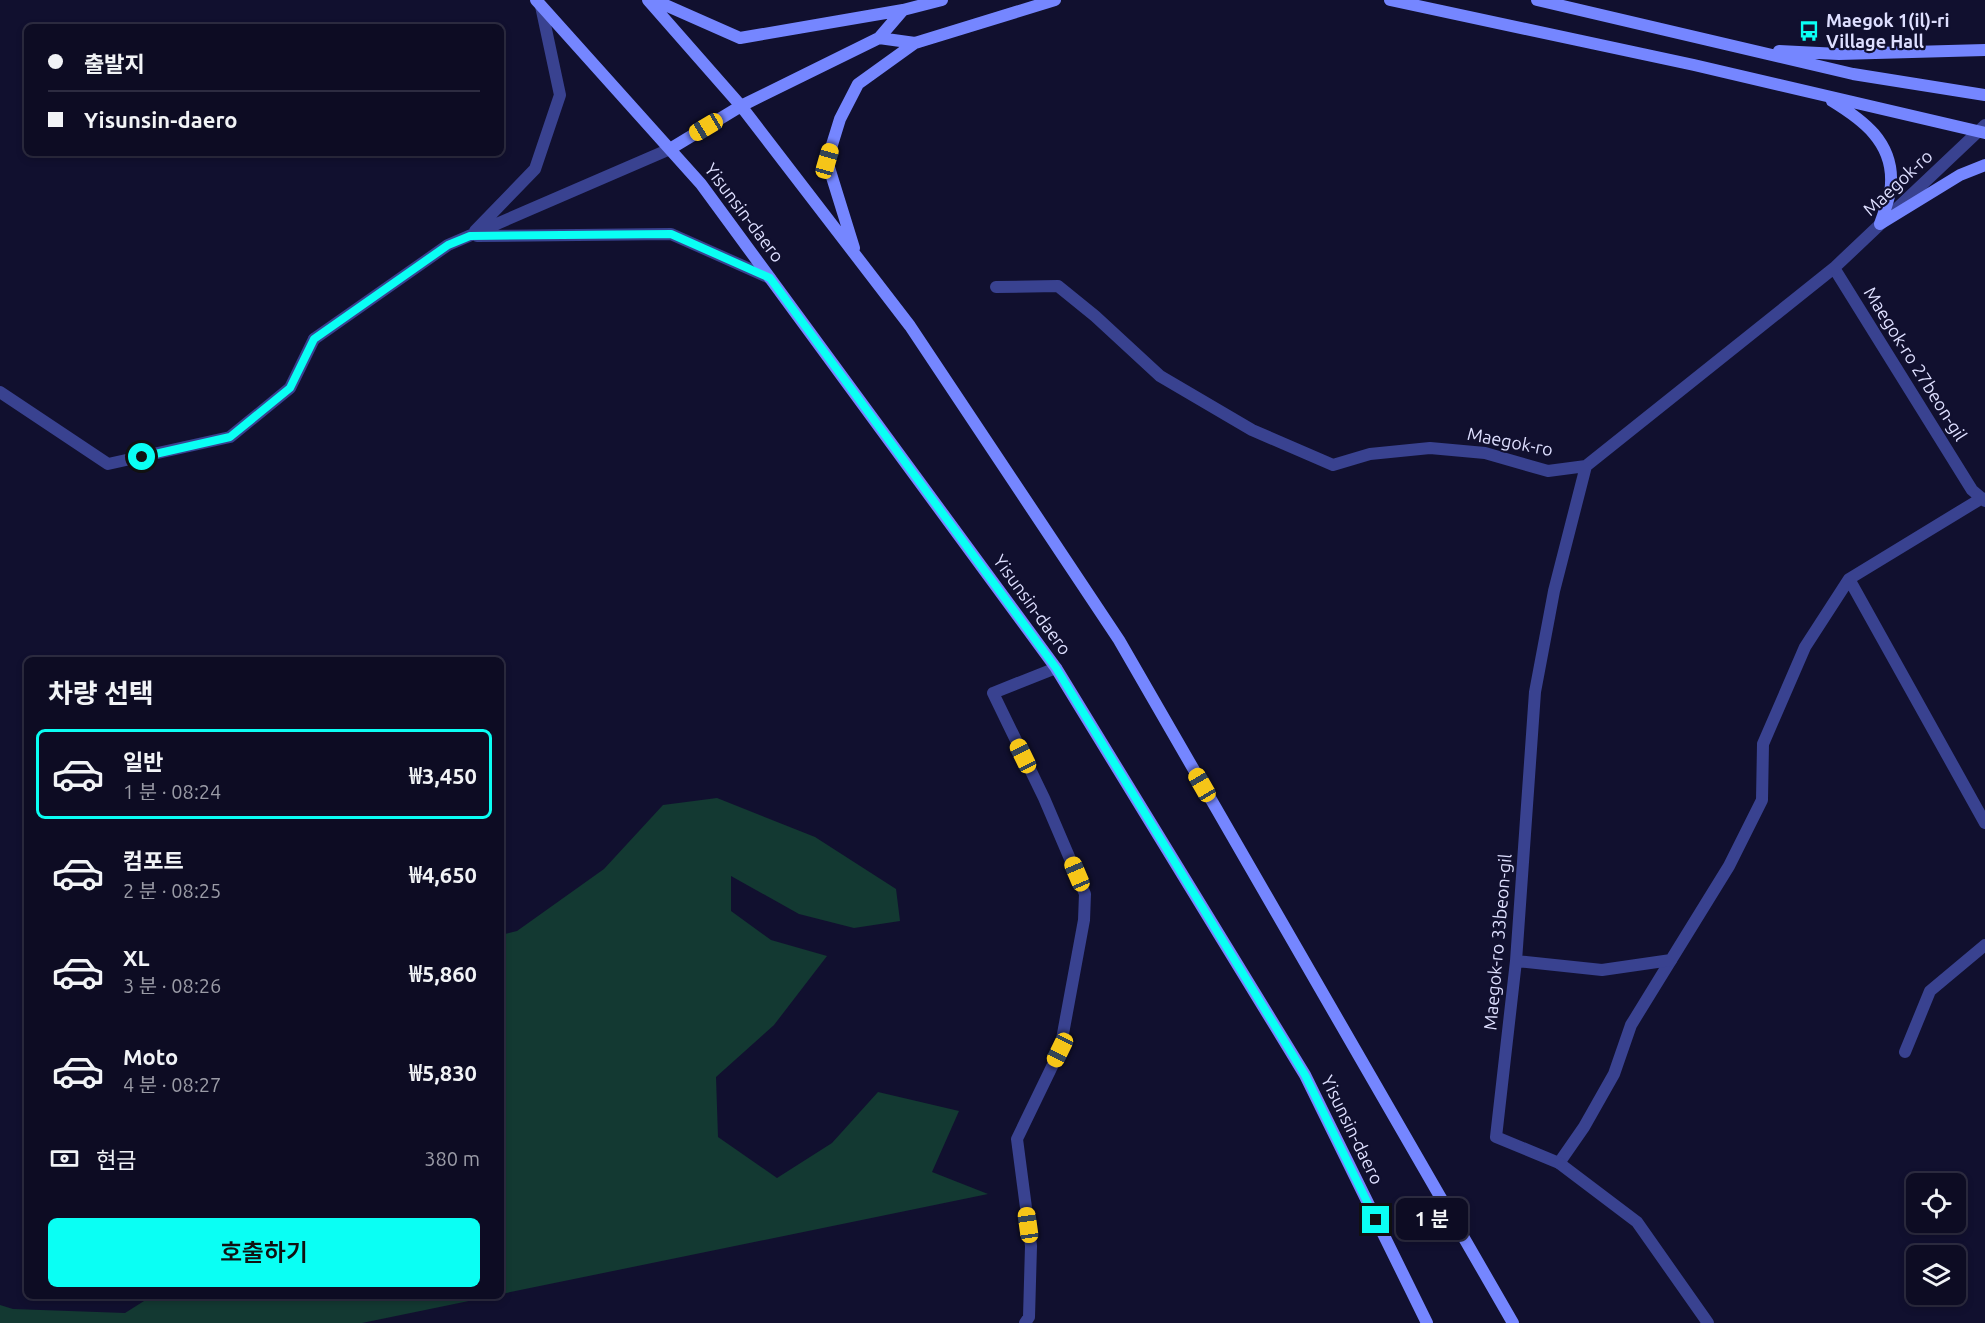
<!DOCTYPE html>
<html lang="ko">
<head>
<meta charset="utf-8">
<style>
  :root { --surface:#0d0c23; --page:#16152b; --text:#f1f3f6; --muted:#9a9ba6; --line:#2d2c41; --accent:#0afff4 }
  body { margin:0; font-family:Ubuntu,"Noto Sans KR",sans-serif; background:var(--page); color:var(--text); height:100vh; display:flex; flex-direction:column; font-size:22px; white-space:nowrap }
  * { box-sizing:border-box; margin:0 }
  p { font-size:20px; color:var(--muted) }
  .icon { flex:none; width:33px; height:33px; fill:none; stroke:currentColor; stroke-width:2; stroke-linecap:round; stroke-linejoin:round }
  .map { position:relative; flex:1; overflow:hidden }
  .drawer { position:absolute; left:24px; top:657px; width:480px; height:642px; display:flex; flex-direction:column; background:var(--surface); border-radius:9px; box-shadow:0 3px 9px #0003,0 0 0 2px var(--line) }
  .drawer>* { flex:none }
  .top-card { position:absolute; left:24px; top:24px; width:480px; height:132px; border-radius:9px; box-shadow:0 3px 9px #0003,0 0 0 2px var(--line); display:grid; align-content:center; height:132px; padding:0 24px; background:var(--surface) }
  .controls { position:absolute; left:1906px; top:1173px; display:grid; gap:12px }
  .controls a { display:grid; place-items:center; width:60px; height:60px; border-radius:9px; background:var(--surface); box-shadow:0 3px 9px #0003,0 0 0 2px var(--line); font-size:30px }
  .end { position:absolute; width:27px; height:27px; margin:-14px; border:8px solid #0afff4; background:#111; box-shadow:0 0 0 3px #111 }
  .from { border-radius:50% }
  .bubble { position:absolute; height:42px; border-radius:9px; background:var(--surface); box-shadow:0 3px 9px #0003,0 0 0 2px var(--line); font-size:20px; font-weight:600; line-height:42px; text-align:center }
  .car { position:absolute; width:18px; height:36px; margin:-18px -9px; border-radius:8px; box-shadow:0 0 4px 2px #0007; background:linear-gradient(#f5c518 24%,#345 0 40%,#f5c518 0 76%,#345 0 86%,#f5c518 0) }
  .top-card b { display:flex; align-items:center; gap:21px; height:57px; font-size:22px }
  .top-card b+b { border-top:2px solid var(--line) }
  .top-card i { width:15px; height:15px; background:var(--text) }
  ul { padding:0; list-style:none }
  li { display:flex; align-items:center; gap:18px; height:90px; margin:0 12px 9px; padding:0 12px; border:3px solid transparent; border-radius:9px }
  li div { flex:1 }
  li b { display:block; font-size:22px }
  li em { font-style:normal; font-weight:600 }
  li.active { border-color:var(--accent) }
  li>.icon { width:54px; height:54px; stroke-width:1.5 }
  h2 { padding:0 24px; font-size:27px; line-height:72px }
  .pay { display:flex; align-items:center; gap:15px; height:66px; padding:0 24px; font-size:22px }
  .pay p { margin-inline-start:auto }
  .action { display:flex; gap:12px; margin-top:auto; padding:12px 24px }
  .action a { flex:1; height:69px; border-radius:9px; background:var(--accent); color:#111; font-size:24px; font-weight:600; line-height:69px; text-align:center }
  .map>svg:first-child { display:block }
  .green { fill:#133932 }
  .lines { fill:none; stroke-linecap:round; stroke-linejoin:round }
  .lane { stroke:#394290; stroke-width:12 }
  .street { stroke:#394290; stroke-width:12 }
  .secondary { stroke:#7586ff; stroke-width:12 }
  .route { stroke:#0afff4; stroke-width:8 }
  .labels { text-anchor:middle; stroke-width:4.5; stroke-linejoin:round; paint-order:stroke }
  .poi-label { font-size:18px; font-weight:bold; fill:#dedfff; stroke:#11102f; text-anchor:start }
  .street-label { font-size:18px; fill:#dedfff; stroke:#11102f }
</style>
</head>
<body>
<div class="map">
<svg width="1985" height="1323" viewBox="0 0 1985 1323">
  <rect width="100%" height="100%" fill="#11102f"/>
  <!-- green -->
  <path class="green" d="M 717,798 L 815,837 L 896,889 L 900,921 L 854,928 L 799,914 L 731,876 L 731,911 L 771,940 L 827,956 L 774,1025 L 716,1077 L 718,1137 L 777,1178 L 832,1143 L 878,1092 L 959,1111 L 932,1172 L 988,1194 L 501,1294 L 501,935 L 517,931 L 604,869 L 663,805 Z
    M 152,1296 L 493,1296 L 362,1323 L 0,1323 L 0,1305 L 13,1309 L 125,1313 Z"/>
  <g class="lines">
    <!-- lane -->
    <path class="lane" d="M 0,392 L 108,464 L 230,437 L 290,388 L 314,339
      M 1905,1052 L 1930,991 L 1985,945
      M 1559,1163 L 1584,1127 L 1614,1074 L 1631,1025 L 1671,960"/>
    <!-- street -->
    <path class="street" d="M 475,231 L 535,169 L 560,95 L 541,6
      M 477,236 L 671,234 L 770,278
      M 1834,268 L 1972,490 L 1985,501
      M 996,287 L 1058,286 L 1095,316 L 1160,376 L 1252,430 L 1333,465 L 1370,454 L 1430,448 L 1485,453 L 1548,471 L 1586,466 L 1834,268 L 1985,125
      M 314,339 L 448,245 L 670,149
      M 1586,466 L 1554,591 L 1535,692 L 1516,961 L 1496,1137 L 1559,1163 L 1637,1222 L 1708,1323
      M 1849,579 L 1985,823
      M 1516,961 L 1602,970 L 1671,960 L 1729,866 L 1762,800 L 1763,744 L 1805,647 L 1849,579 L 1982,498
      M 1025,1323 L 1029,1317 L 1031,1246 L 1017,1139 L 1060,1050 L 1084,920 L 1085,894 L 1044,798 L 993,693 L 1056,668"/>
    <!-- secondary -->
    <path class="secondary" d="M 536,0 L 701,184 L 1056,668 L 1305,1075 L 1427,1323
      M 648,0 L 741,106 L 910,326 L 1119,640 L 1513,1323
      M 654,0 L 740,38 L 903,10
      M 1390,0 L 1694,65 L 1985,133
      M 1537,0 L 1853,74 L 1985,95
      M 879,38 L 915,43 L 1055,0
      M 1779,51 L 1839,54 L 1985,50
      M 1832,101 C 1863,120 1893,142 1891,183 C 1891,196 1884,212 1880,224
      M 670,149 L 741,106 L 879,38 L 903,10 L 942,0
      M 1880,224 L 1960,175 L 1985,165
      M 854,248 L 827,161 L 840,119 L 858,84 L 915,43"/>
  </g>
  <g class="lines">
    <!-- route -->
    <path class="route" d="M 142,457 L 230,437 L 290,388 L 314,339 L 448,245 L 470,236 L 671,234 L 770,278 L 1056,668 L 1305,1075 L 1376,1220"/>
  </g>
  <!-- icons -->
  <defs>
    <g id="bus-bare" transform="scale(1.62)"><path d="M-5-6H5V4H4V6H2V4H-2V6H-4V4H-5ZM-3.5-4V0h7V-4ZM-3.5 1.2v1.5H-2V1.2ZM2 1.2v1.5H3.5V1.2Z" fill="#0afff4" stroke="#11102f" stroke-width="2.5" paint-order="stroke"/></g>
  </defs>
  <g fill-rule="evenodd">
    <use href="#bus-bare" x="1809" y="31"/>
  </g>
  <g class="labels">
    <!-- poi labels -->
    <g class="poi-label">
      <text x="1826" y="27">Maegok 1(il)-ri<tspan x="1826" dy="21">Village Hall</tspan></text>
    </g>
    <!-- street labels -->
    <g class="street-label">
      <text transform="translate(1898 183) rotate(-43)" y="6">Maegok-ro</text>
      <text transform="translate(744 213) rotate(53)" y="6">Yisunsin-daero</text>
      <text transform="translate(1915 364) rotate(58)" y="6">Maegok-ro 27beon-gil</text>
      <text transform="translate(1510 442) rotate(11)" y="6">Maegok-ro</text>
      <text transform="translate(1032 605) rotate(54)" y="6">Yisunsin-daero</text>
      <text transform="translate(1498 942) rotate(-85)" y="6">Maegok-ro 33beon-gil</text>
      <text transform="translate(1352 1130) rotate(64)" y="6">Yisunsin-daero</text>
    </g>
  </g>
</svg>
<div class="controls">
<a><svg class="icon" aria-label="locate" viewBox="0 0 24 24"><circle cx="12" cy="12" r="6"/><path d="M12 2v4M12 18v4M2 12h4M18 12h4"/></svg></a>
<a><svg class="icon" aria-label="layers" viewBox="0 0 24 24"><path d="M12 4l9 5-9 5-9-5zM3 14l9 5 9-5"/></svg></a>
</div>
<i class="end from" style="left:142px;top:457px"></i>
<i class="end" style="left:1376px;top:1220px"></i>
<div class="bubble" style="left:1396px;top:1198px;width:72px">1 분</div>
<i class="car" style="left:706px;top:127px;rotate:239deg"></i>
<i class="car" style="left:827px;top:161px;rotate:16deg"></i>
<i class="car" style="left:1023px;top:756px;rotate:334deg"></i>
<i class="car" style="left:1202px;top:785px;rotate:330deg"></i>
<i class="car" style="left:1077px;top:874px;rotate:337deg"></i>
<i class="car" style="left:1060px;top:1050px;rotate:206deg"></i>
<i class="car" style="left:1028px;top:1225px;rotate:352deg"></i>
<div class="top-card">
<b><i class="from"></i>출발지</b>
<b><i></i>Yisunsin-daero</b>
</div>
<section class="drawer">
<h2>차량 선택</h2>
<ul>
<li class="active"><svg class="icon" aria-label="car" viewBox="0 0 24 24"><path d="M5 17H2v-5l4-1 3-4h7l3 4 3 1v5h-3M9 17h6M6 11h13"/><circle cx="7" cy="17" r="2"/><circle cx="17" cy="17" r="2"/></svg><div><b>일반</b><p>1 분 · 08:24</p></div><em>₩3,450</em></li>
<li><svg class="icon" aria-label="car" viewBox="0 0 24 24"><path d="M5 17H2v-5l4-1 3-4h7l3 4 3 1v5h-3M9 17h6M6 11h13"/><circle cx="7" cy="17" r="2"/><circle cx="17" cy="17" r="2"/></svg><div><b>컴포트</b><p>2 분 · 08:25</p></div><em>₩4,650</em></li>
<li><svg class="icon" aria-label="car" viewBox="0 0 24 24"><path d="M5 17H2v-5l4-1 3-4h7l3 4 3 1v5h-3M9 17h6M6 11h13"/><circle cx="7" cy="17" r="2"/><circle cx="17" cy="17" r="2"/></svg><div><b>XL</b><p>3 분 · 08:26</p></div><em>₩5,860</em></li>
<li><svg class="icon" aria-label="car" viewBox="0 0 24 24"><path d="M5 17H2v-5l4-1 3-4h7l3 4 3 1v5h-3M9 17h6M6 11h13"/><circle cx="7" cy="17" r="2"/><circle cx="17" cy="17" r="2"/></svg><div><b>Moto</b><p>4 분 · 08:27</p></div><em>₩5,830</em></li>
</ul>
<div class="pay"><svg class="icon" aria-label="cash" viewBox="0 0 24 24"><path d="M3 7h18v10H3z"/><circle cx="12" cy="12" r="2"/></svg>현금<p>380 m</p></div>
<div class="action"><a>호출하기</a></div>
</section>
</div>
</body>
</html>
